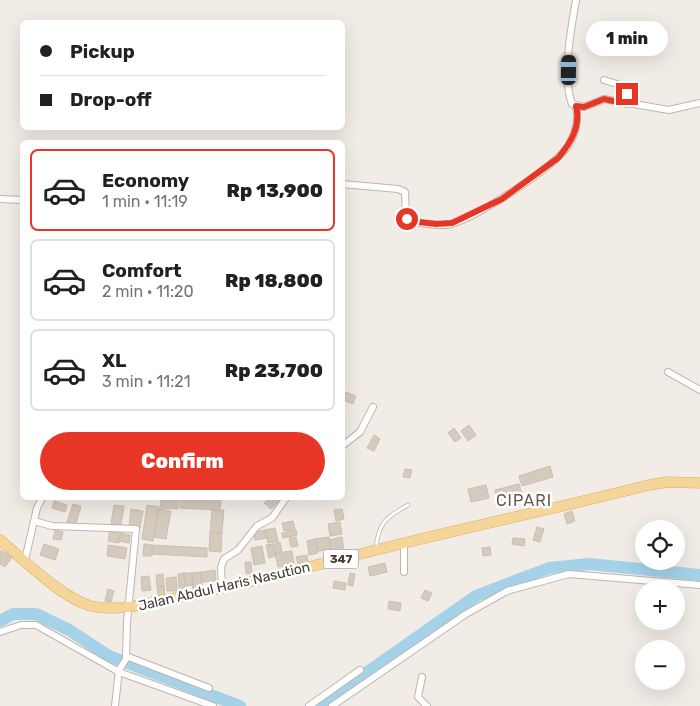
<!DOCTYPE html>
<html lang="en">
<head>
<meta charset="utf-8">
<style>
  :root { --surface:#fff; --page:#f2f2f2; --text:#202124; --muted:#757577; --line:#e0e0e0; --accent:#e73626 }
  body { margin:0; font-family:Rubik,sans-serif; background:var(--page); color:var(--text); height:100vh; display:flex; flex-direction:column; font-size:19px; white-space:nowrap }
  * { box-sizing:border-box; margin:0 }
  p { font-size:16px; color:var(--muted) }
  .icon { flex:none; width:28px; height:28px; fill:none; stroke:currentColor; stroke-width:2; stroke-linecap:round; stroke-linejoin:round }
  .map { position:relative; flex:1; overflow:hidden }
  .details { position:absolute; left:20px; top:140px; width:325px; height:360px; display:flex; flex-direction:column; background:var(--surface); border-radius:8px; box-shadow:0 5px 20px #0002 }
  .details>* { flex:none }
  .banner { position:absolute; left:20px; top:20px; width:325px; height:110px; border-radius:8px; box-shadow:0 5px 20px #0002; display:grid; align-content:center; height:110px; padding:0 20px; background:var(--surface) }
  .fabs { position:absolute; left:635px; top:520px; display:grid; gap:10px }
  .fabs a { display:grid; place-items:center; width:50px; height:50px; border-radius:50%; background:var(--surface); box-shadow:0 5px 20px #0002; font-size:25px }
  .end { position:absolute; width:22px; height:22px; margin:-11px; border:6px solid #e73626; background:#fff; box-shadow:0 0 0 2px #fff }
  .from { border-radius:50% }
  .bubble { position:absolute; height:35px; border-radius:18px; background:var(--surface); box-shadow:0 5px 20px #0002; font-size:16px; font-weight:800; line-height:35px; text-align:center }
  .car { position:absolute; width:15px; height:30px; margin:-15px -8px; border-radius:6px; box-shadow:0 0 4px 1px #0007; background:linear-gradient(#222 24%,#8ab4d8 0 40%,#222 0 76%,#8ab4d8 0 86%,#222 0) }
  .banner b { display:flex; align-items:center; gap:18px; height:48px; font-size:19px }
  .banner b+b { border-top:1px solid var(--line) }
  .banner i { width:12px; height:12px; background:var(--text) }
  ul { padding:9px 0 0; list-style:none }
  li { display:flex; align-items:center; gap:15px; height:82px; margin:0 10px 8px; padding:0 10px; border:2px solid var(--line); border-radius:8px }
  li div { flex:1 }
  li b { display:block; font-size:19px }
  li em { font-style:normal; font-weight:800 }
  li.active { border-color:var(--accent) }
  li>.icon { width:45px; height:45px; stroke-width:1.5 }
  .primary-button { display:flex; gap:10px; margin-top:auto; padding:10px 20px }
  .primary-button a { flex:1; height:58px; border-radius:30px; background:var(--accent); color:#fff; font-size:20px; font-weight:800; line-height:58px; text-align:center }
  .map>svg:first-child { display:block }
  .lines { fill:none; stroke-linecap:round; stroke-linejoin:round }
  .river { stroke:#a5d2e9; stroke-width:12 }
  .building { fill:#d4cabe; stroke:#cbbfaf }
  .lane-casing { stroke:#beb6ab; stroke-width:4.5 }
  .street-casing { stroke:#beb6ab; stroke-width:8 }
  .primary-casing { stroke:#d8b06b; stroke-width:11 }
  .lane { stroke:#fff; stroke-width:3 }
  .street { stroke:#fff; stroke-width:6 }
  .primary { stroke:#f5d599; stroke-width:10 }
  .route { stroke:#e73626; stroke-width:6 }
  .labels { text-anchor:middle; stroke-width:5; stroke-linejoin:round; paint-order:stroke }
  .shield { fill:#fff; stroke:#7b7672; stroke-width:1 }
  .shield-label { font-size:12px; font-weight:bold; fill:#423c35 }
  .street-label { font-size:14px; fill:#423c35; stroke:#fff }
  .quarter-label { font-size:16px; letter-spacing:1px; fill:#645a4d; stroke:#fff }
</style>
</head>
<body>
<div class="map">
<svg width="700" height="706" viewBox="0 0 700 706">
  <rect width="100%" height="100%" fill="#f1ece5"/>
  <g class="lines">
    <!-- river -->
    <path class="river" d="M 0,621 L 13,614 L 36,614 L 69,630 L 109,656 L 240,706
      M 319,706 L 476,596 L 549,568 L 589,564 L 700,575"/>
  </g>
  <!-- building -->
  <path class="building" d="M 346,392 L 356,396 L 353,404 L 343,400 Z
    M 469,425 L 476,435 L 468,441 L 461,431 Z
    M 454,428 L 461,438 L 455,442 L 448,433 Z
    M 374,435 L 380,439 L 374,451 L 367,448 Z
    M 550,466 L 553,477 L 522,486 L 519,476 Z
    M 405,469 L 412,470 L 410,478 L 403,477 Z
    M 519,484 L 522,494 L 498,501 L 495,490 Z
    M 486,485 L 489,498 L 471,502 L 468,489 Z
    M 161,498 L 179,498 L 178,509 L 160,508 Z
    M 181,498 L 221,500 L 220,510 L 180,508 Z
    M 270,498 L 277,498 L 280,500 L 271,509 L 264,503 Z
    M 54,501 L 67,505 L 65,512 L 52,508 Z
    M 73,504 L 81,506 L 76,524 L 67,522 Z
    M 114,505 L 124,506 L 121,525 L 111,524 Z
    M 147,505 L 159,507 L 153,541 L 142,539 Z
    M 131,509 L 143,511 L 140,528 L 129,526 Z
    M 158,509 L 171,511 L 166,539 L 154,537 Z
    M 342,509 L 344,519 L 336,521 L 334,510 Z
    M 212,510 L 224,510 L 222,533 L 210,532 Z
    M 572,511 L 575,521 L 567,524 L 564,514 Z
    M 293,521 L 295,529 L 284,531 L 282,523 Z
    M 340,522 L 342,534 L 330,536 L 328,524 Z
    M 537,527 L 544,529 L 540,542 L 533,540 Z
    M 275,528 L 278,541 L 268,543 L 265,530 Z
    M 110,529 L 121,531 L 119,543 L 108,541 Z
    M 55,530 L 63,532 L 61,540 L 53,539 Z
    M 265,530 L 267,538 L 255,540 L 254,532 Z
    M 296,530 L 297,535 L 283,538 L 282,533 Z
    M 210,532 L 222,533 L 221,552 L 209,551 Z
    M 120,533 L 130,535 L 129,543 L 119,541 Z
    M 296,537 L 298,546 L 291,547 L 289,538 Z
    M 329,537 L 331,549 L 318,551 L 315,539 Z
    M 342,537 L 344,550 L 332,552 L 329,540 Z
    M 513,538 L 525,539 L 524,546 L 512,544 Z
    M 315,539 L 318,553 L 309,555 L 307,541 Z
    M 280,542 L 282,552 L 275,553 L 273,544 Z
    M 44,544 L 59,549 L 55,560 L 40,555 Z
    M 144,544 L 152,545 L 152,556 L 143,556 Z
    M 273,544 L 276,556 L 269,558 L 266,545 Z
    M 108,545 L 127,548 L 125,559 L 107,556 Z
    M 152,545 L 207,548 L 207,557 L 152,554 Z
    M 262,546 L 265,563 L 254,565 L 251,548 Z
    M 490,547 L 491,555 L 483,556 L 482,548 Z
    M 0,550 L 12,557 L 5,567 L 0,564 Z
    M 292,551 L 294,564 L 287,566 L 284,552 Z
    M 283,553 L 285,566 L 278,567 L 275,554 Z
    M 307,555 L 308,562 L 298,564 L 296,557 Z
    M 245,562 L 251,562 L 252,573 L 246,574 Z
    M 385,563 L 387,572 L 370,576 L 368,567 Z
    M 215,570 L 216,581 L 202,582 L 201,572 Z
    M 201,572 L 202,589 L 193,590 L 192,573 Z
    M 184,573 L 192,573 L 193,585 L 185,586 Z
    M 184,573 L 185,589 L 179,589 L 178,574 Z
    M 350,573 L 355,574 L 353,586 L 348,585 Z
    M 163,574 L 164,586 L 157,587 L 156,575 Z
    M 149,576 L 151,590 L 142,591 L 141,577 Z
    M 176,577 L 177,591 L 167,591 L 166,578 Z
    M 334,581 L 346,583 L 345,590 L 333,588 Z
    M 164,586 L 165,596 L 158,596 L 157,587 Z
    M 108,589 L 114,591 L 111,602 L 105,601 Z
    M 425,590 L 432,593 L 428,601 L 421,598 Z
    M 389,601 L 401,603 L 400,611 L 388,609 Z"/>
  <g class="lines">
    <!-- lane casing -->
    <g class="lane-casing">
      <path id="lane" d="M 376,549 C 378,523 386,517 408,505"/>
    </g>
    <!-- street casing -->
    <g class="street-casing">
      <path id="street" d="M 576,0 C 571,28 562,78 572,104 L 584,107 L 604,99 L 669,110 L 700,103
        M 604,80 L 623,86 L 627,94 L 627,104
        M 342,184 L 398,189 L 405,192 L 406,216 L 409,221 C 423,223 438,227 451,224 C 477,217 553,168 568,146 C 576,133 579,120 576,106
        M 0,199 L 22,200
        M 668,372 L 700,390
        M 342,446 L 360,432 L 373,407
        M 34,521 L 52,526 L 136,529 L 127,622 L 126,659 L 119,670 L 115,706
        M 404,543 L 404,572
        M 25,560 L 37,508 L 42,498
        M 222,588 L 221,567 L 224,559 L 238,550 L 257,526 L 272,518 L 286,498
        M 0,632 L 21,625 L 36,625 L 119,672 L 213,706
        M 126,656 L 209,688
        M 422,677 L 418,697 L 427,706
        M 309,706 L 360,670
        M 332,706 L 466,614 L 507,591 L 569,574 L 700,585"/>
    </g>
    <!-- primary casing -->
    <g class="primary-casing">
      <path id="primary" d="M 0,540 C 24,560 62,598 91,606 C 117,612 145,604 170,599 C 239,586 308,567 376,550 C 467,527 558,508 649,485 L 668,482 L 700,483"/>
    </g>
    <!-- lane -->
    <use href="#lane" class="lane"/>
    <!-- street -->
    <use href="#street" class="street"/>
    <!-- primary -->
    <use href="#primary" class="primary"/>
  </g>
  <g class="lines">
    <!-- route -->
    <path class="route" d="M 407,219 L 409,221 L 436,224 L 452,223 L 502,199 L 558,158 C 571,143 581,126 576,106 L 584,107 L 604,99 L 627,104 L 627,94"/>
  </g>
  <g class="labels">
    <!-- shield labels -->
    <rect class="shield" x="323.5" y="549.5" width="35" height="19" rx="4"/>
    <g class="shield-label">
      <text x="341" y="563">347</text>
    </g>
    <!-- street labels -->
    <g class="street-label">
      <text transform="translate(224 586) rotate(-13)" y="5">Jalan Abdul Haris Nasution</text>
    </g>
    <!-- quarter labels -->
    <g class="quarter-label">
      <text x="524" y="506">CIPARI</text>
    </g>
  </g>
</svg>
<div class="fabs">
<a><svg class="icon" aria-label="locate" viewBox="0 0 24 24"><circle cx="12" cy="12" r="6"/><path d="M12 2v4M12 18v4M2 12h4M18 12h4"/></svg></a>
<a>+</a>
<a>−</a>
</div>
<i class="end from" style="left:407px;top:219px"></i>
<i class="end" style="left:627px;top:94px"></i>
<div class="bubble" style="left:586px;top:21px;width:82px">1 min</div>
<i class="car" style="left:569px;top:70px;rotate:1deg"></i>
<div class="banner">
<b><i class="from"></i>Pickup</b>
<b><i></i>Drop-off</b>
</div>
<section class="details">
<ul>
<li class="active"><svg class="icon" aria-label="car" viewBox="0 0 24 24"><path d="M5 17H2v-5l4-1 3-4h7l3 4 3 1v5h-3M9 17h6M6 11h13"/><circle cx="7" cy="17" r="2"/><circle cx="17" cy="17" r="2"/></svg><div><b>Economy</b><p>1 min · 11:19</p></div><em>Rp 13,900</em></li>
<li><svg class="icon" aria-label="car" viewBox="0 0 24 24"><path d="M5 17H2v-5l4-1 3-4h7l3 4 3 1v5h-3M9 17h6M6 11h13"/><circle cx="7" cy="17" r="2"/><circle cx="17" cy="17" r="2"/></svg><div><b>Comfort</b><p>2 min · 11:20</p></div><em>Rp 18,800</em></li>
<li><svg class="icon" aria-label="car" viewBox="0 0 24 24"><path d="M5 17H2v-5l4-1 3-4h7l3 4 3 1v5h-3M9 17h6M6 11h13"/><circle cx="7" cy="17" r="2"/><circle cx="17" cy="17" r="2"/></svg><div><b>XL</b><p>3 min · 11:21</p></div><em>Rp 23,700</em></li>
</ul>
<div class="primary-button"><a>Confirm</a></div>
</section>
</div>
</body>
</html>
